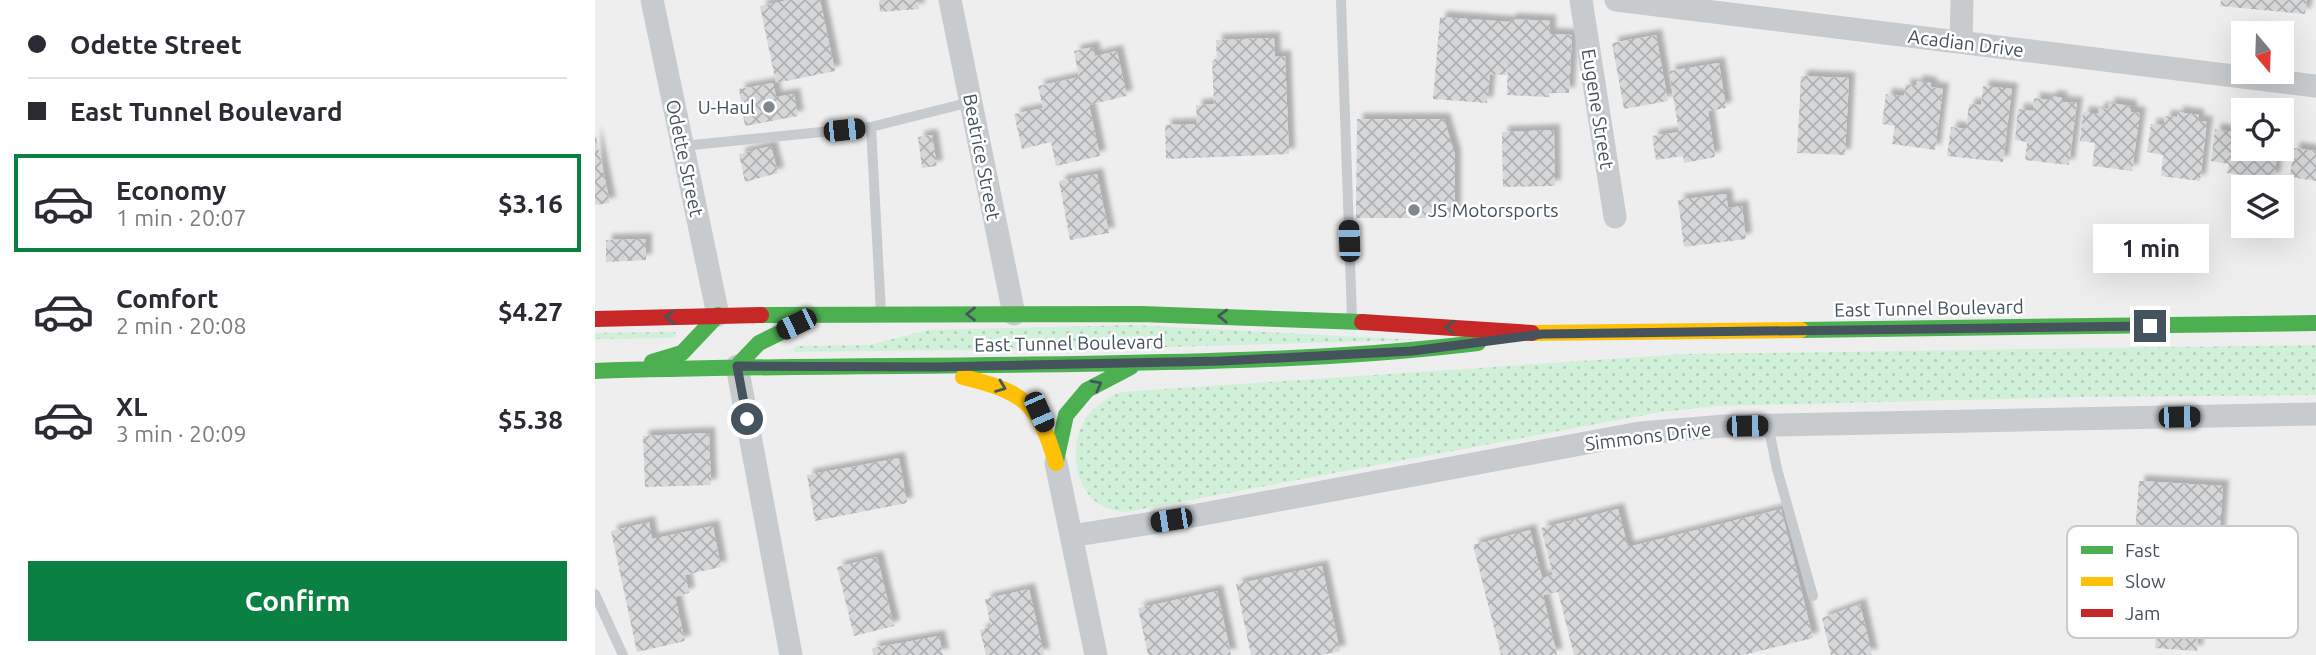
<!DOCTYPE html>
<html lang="en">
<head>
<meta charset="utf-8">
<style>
  :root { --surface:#fff; --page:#f7f7f7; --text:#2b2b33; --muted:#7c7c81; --line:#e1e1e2; --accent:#0b8043 }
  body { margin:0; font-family:Ubuntu,sans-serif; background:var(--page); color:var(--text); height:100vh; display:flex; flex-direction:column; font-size:26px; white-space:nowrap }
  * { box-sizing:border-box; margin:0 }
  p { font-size:23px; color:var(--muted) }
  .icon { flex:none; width:38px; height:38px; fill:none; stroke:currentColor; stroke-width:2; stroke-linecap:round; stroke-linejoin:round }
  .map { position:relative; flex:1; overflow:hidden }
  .sheet { display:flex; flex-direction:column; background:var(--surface); width:595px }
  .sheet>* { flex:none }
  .hud { display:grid; align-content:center; height:154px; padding:0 28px; background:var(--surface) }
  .needle { width:46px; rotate:161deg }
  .controls { position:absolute; left:1636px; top:21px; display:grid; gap:14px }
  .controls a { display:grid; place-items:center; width:63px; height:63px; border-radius:0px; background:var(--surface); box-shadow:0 7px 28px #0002; font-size:35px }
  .end { position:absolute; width:32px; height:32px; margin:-16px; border:9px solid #44535c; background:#fff; box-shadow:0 0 0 4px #fff }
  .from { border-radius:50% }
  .bubble { position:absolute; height:49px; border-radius:0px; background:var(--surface); box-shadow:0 7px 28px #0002; font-size:23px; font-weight:700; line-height:49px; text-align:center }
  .car { position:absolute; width:21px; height:42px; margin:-21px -10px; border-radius:9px; box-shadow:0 0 5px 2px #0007; background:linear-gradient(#222 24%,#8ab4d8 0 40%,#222 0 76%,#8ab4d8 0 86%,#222 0) }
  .hud b { display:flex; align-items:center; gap:24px; height:66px; font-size:26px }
  .hud b+b { border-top:2px solid var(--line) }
  .hud i { width:18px; height:18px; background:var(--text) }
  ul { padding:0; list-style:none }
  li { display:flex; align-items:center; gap:21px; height:98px; margin:0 14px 10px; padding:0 14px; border:4px solid transparent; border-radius:0px }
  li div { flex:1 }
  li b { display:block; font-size:26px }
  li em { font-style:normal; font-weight:700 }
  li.selected { border-color:var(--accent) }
  li>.icon { width:63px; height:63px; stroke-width:1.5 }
  .cta { display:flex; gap:14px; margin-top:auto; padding:14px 28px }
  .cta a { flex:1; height:80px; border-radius:0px; background:var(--accent); color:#fff; font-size:28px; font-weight:700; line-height:80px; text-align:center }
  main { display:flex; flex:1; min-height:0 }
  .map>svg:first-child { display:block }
  .grass { fill:url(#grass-dots) }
  .building { fill:url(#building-cross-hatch); filter:url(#shadow) }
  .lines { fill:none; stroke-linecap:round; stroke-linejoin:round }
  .lane { stroke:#c7cbce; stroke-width:10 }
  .street { stroke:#c7cbce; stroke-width:23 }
  .fast { stroke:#4caf50; stroke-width:16 }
  .slow { stroke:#ffc107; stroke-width:16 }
  .jam { stroke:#c62828; stroke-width:16 }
  .oneway { stroke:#44585b }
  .route { stroke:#44535c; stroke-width:9 }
  .poi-dot { fill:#80898f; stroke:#fff; stroke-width:2.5 }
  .labels { text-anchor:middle; stroke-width:5; stroke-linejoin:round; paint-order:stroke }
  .street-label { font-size:19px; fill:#44535c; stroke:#fff }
  .poi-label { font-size:19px; fill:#44535c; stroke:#fff; text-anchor:end }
  .key { fill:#fff; stroke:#c7cbce; stroke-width:2 }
  .key-label { font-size:19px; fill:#44535c }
</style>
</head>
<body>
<main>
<section class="sheet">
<div class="hud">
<b><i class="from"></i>Odette Street</b>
<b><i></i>East Tunnel Boulevard</b>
</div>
<ul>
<li class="selected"><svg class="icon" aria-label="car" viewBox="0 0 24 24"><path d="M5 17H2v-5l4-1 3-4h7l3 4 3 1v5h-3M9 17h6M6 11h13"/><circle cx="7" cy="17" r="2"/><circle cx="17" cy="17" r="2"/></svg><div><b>Economy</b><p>1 min · 20:07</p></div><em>$3.16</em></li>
<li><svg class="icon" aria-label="car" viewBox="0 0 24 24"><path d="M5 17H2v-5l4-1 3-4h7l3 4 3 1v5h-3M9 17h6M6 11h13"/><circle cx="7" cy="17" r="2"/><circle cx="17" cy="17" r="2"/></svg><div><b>Comfort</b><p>2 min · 20:08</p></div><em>$4.27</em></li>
<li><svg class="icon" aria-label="car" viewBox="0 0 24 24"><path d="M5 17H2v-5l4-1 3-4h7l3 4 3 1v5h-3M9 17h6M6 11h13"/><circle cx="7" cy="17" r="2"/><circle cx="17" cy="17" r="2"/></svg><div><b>XL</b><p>3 min · 20:09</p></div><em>$5.38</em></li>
</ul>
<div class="cta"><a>Confirm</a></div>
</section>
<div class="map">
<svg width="1721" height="655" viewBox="0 0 1721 655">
  <defs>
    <pattern id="grass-dots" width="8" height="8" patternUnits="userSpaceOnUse" patternTransform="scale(1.75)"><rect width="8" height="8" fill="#d1f0d9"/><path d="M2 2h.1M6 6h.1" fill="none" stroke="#b5d0bd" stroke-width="1.8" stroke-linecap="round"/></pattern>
    <pattern id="building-cross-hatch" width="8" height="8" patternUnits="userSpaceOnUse" patternTransform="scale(1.75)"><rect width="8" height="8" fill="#d6d7d8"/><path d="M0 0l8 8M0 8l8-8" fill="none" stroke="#afb1b2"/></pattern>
    <filter id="shadow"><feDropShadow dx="6" dy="-6" stdDeviation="2" flood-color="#0004"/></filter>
  </defs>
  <rect width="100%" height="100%" fill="#efeeee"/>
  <!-- grass -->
  <path class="grass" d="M 537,325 L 824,340 L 534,348 L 201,352 L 198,350 L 199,347 L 205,346 L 274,345 L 333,330 Z
    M 80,332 L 81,337 L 75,338 L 0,339 L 0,333 Z
    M 1721,345 L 1721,395 L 1486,397 L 1120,406 L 1066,412 L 531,512 C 526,511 519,511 514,509 C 479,497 473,447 490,419 C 498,406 512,398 525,392 L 1090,354 Z"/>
  <!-- building -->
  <path class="building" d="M 193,0 L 225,0 L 240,71 L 181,83 L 165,6 Z
    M 284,0 L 323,0 L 324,9 L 285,12 Z
    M 1626,0 L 1712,0 L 1710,14 L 1625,6 Z
    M 845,17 L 915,22 L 915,19 L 955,21 L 955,34 L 977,35 L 974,93 L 954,93 L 954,97 L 912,95 L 913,52 L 911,75 L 895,74 L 892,103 L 838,99 Z
    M 1061,35 L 1073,101 L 1029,109 L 1017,43 Z
    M 679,38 L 680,57 L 690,56 L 694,154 L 571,159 L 570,125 L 602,124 L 601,105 L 619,104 L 617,61 L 622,58 L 621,40 Z
    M 498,47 L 500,56 L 522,51 L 532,96 L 494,105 L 505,156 L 461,166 L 456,142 L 427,149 L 419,114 L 448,108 L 443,86 L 484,77 L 479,51 Z
    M 1124,63 L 1131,108 L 1113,111 L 1120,157 L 1089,163 L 1088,156 L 1061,160 L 1057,136 L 1084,132 L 1074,71 Z
    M 1206,76 L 1254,78 L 1250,155 L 1202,153 Z
    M 1322,81 L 1336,83 L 1336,87 L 1348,89 L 1340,150 L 1297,144 L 1300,126 L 1287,124 L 1291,94 L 1309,96 L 1310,84 L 1321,86 Z
    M 178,83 L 181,97 L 199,94 L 203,116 L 150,126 L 144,89 Z
    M 1388,86 L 1417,89 L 1408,162 L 1352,156 L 1356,127 L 1371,129 L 1374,104 L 1386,105 Z
    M 1457,96 L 1467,98 L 1466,102 L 1482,103 L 1474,165 L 1430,160 L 1432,142 L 1420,140 L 1423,109 L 1438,111 L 1439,98 L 1454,100 Z
    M 1514,103 L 1536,106 L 1536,112 L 1545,113 L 1537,171 L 1497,166 L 1500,143 L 1485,141 L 1488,112 L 1503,114 L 1504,108 L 1513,109 Z
    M 1582,112 L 1604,115 L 1603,121 L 1612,122 L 1605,181 L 1566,176 L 1568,155 L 1552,152 L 1556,124 L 1569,125 L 1570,116 L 1582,117 Z
    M 1639,118 L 1648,120 L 1648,149 L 1683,149 L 1679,179 L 1632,173 L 1634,164 L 1616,161 L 1620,129 L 1638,132 Z
    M 762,119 L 849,119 L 860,155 L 860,218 L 761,218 Z
    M 959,130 L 960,186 L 908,187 L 907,132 Z
    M 0,132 L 15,203 L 0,205 Z
    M 337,135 L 342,166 L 327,168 L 323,137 Z
    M 176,146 L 183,173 L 150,182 L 144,154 Z
    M 1699,148 L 1721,151 L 1721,181 L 1695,177 Z
    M 502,174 L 514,233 L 475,240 L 464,181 Z
    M 1131,194 L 1133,208 L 1147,206 L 1151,239 L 1089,247 L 1083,200 Z
    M 51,239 L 51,260 L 11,262 L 11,240 Z
    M 114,433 L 116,485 L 50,487 L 48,436 Z
    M 304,458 L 312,503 L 220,521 L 212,475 Z
    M 1544,481 L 1628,486 L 1618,625 L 1604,624 L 1602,651 L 1560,648 L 1568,549 L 1539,547 Z
    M 1023,509 L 1033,547 L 1186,509 L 1218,638 L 1148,655 L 979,655 L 963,592 L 948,595 L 962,655 L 906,655 L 878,545 L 935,530 L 947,578 L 958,575 L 946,528 Z
    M 54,522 L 57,539 L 118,526 L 126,567 L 90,575 L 94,593 L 80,597 L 90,641 L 42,652 L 16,531 Z
    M 282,557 L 299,626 L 259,636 L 242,567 Z
    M 727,566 L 745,651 L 726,655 L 656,655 L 641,584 Z
    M 434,589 L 449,655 L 391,655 L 385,630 L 396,627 L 390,599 Z
    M 622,591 L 636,655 L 553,655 L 543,608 Z
    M 1265,604 L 1277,655 L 1236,655 L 1227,618 Z
    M 344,636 L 348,655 L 278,655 L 277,648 Z"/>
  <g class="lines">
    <!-- lane -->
    <path class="lane" d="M 746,0 L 757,318
      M 276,127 L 286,313
      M 88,146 L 276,127 L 376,102
      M 1173,425 L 1182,469 L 1218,596
      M 0,594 L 28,655"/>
    <!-- street -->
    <path class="street" d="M 57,0 L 123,315
      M 355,0 L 419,314
      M 986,0 L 1020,217
      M 1021,0 L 1721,86
      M 1366,42 L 1367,0
      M 142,366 L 196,655
      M 461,463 L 501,655
      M 476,536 L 576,520 L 1045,433 L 1130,426 L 1721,414"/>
    <!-- fast -->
    <path class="fast" d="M 166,315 L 546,314 L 767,322
      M 1206,330 L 1721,323
      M 57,362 L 87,353 L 123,315
      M 142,366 L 164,343 L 213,319
      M 0,371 C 176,365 353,367 529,363 C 647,361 766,357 883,343
      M 461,461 L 471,415 L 492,390 L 536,367"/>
    <!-- slow -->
    <path class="slow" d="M 937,333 L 1206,330
      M 368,377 C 429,392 443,402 461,463"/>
    <!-- jam -->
    <path class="jam" d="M 0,319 L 166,315
      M 767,322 L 937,333"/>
  </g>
  <!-- one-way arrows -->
  <defs><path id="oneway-chevron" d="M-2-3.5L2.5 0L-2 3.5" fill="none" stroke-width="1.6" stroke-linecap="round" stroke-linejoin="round" transform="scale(1.75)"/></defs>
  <g class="oneway">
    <use href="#oneway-chevron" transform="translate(376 314) rotate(180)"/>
    <use href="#oneway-chevron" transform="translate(628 316) rotate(-178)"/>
    <use href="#oneway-chevron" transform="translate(75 317) rotate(178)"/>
    <use href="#oneway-chevron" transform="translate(855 327) rotate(-176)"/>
    <use href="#oneway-chevron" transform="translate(502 385) rotate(-28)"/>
    <use href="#oneway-chevron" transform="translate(406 387) rotate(21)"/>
  </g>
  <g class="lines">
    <!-- route -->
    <path class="route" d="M 152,419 L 142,366 L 341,367 L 626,361 L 817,351 L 947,334 L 1555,326"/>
  </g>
  <!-- markers -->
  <g class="poi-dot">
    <circle cx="174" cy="107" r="7"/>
    <circle cx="819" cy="210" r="7"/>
  </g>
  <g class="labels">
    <!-- street labels -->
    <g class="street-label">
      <text transform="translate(1371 43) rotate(7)" y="7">Acadian Drive</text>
      <text transform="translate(1003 109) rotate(81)" y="7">Eugene Street</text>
      <text transform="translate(387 157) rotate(79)" y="7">Beatrice Street</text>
      <text transform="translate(90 158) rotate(78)" y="7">Odette Street</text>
      <text transform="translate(1334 308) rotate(-1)" y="7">East Tunnel Boulevard</text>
      <text transform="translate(474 343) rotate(-1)" y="7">East Tunnel Boulevard</text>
      <text transform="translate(1053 436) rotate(-7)" y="7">Simmons Drive</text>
    </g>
    <!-- poi labels -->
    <g class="poi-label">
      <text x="160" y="114">U-Haul</text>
      <text x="833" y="217" text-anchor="start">JS Motorsports</text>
    </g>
  </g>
  <!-- legend -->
  <rect x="1472" y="526" width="231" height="112" rx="10" class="key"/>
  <rect x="1486" y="546" width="32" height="8" fill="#4caf50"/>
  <rect x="1486" y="577" width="32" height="9" fill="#ffc107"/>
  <rect x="1486" y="609" width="32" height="8" fill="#c62828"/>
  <g class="key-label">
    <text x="1530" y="557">Fast</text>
    <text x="1530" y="588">Slow</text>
    <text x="1530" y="620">Jam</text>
  </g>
</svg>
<div class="controls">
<a><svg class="needle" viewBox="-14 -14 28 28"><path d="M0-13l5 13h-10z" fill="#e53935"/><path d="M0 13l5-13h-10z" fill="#7c7c81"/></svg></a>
<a><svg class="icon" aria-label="locate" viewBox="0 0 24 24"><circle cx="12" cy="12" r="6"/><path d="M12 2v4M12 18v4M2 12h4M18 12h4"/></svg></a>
<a><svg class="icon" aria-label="layers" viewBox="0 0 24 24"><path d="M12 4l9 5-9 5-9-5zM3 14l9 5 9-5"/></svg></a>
</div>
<i class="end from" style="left:152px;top:419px"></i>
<i class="end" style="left:1555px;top:326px"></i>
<div class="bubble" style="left:1498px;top:224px;width:116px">1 min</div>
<i class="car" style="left:249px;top:130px;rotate:84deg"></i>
<i class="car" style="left:754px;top:241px;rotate:358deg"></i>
<i class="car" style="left:201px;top:324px;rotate:244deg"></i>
<i class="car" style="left:444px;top:412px;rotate:156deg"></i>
<i class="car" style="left:1584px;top:417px;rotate:89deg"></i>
<i class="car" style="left:1152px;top:426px;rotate:89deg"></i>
<i class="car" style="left:576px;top:520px;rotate:261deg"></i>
</div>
</main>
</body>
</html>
